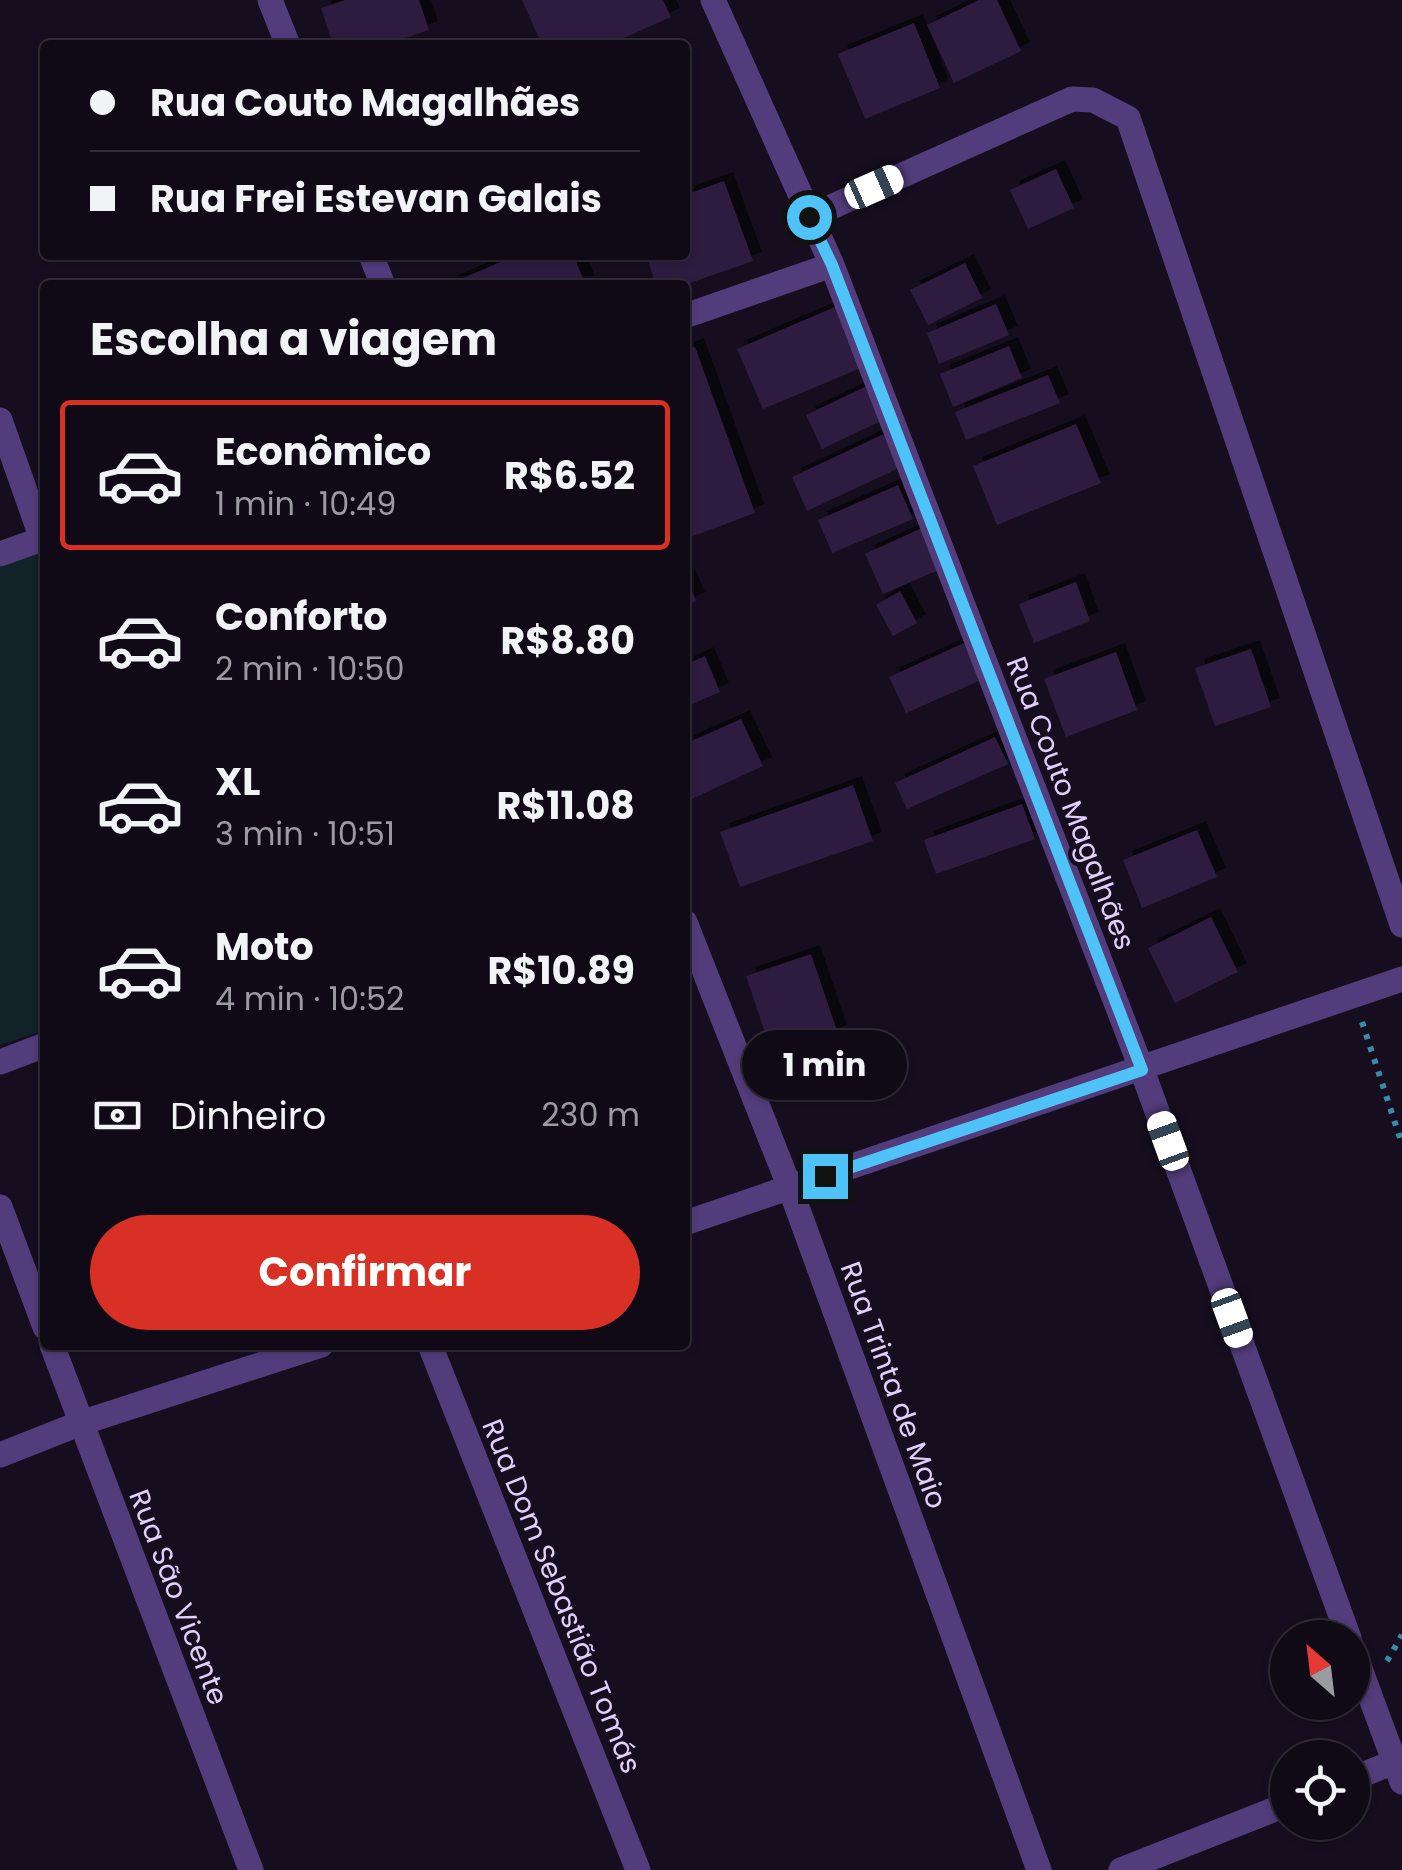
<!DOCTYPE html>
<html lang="pt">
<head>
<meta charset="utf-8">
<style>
  :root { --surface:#100a17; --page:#191320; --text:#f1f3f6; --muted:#9c9aa1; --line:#302b36; --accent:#d93025 }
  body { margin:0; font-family:Poppins,sans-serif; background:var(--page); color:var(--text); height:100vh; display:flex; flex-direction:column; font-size:38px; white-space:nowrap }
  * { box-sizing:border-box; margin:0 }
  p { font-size:32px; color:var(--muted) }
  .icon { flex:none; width:55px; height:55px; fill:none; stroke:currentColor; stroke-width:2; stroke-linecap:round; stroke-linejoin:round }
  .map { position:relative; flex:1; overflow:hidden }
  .side { position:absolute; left:40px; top:280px; width:650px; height:1070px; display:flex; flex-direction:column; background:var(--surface); border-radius:10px; box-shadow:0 2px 8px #0004,0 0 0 2px var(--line) }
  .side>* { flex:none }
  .hud { position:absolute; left:40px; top:40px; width:650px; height:220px; border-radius:10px; box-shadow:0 2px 8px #0004,0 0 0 2px var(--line); display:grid; align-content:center; height:220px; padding:0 50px; background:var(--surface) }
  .needle { width:65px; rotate:332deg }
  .buttons { position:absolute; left:1270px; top:1620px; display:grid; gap:20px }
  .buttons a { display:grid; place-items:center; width:100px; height:100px; border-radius:50%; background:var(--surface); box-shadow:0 2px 8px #0004,0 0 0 2px var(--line); font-size:50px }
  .end { position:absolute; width:45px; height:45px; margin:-22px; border:12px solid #4fc3f7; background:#111; box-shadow:0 0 0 5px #111 }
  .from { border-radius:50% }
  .bubble { position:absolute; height:70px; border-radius:35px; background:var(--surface); box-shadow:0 2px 8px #0004,0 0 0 2px var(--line); font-size:32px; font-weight:700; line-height:70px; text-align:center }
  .car { position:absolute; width:30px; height:60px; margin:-30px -15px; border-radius:12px; box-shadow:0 0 8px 2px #0007; background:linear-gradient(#fff 24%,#345 0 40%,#fff 0 76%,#345 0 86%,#fff 0) }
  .hud b { display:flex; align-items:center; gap:35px; height:95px; font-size:38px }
  .hud b+b { border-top:2px solid var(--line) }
  .hud i { width:25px; height:25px; background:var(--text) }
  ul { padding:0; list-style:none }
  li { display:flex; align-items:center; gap:30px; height:150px; margin:0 20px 15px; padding:0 30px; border:5px solid transparent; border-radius:10px }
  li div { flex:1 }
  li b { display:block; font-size:38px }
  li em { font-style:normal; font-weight:700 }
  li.active { border-color:var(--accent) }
  li>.icon { width:90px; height:90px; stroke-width:1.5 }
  h2 { padding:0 50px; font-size:45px; line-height:120px }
  .pay { display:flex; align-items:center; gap:25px; height:110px; padding:0 50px; font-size:38px }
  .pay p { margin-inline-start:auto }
  .cta { display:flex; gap:20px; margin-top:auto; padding:20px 50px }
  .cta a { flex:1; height:115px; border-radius:60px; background:var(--accent); color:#fff; font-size:40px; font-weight:700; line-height:115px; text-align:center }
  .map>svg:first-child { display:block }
  .green { fill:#112228 }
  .building { fill:#2e1b3f; filter:url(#shadow) }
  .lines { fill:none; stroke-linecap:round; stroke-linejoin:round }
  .path { stroke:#368ca9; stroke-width:6; stroke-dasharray:5 8; stroke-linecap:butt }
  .minor { stroke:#523c7b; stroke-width:25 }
  .route { stroke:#4fc3f7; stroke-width:12 }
  .labels { text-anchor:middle; stroke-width:9; stroke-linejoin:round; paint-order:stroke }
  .street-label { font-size:28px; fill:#e2cffc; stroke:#160e1f }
</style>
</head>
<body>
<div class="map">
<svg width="1402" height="1870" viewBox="0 0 1402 1870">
  <defs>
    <filter id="shadow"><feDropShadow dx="9" dy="-9" stdDeviation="0" flood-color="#0009"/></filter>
  </defs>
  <rect width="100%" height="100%" fill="#160e1f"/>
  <!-- green -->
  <path class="green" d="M 45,543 L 45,1030 L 0,1045 L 0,561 Z"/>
  <!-- building -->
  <path class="building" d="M 345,0 L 419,0 L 429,30 L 385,45 L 333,45 L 321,8 Z
    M 522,0 L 663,0 L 671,17 L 608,45 L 542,45 Z
    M 979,0 L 997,0 L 1021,51 L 954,83 L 927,25 Z
    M 914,23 L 940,88 L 865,119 L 838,54 Z
    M 1056,169 L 1074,208 L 1028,229 L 1010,190 Z
    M 724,181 L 753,261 L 684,285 L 656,285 L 646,255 L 685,255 L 685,195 Z
    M 517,255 L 573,255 L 586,285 L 447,285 Z
    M 965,263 L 982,298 L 928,325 L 910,290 Z
    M 842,304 L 868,365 L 763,409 L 737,349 Z
    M 996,304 L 1009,335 L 939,364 L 927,333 Z
    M 1009,346 L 1022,378 L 953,407 L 940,374 Z
    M 695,347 L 755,513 L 685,539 L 685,351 Z
    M 1048,375 L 1060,403 L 966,440 L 955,412 Z
    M 869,385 L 885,419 L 822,449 L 806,415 Z
    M 1076,424 L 1101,483 L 997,525 L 973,466 Z
    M 886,433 L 901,467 L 807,511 L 792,477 Z
    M 898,485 L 913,519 L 832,553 L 818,520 Z
    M 922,528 L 941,569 L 883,594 L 865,554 Z
    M 685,575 L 696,601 L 685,606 Z
    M 1076,582 L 1090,621 L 1034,643 L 1019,604 Z
    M 900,591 L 917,623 L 893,636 L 876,605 Z
    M 964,643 L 981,680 L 906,713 L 889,677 Z
    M 1251,649 L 1271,707 L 1215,726 L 1195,668 Z
    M 1116,652 L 1137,710 L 1066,737 L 1044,679 Z
    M 705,656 L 720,692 L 685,707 L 685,665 Z
    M 741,719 L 763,766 L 685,802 L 685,744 Z
    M 995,737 L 1008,764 L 907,809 L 895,783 Z
    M 853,785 L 873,841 L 740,887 L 720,832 Z
    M 1022,804 L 1035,839 L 936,874 L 924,840 Z
    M 1197,830 L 1217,877 L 1142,908 L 1123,860 Z
    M 1211,917 L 1238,972 L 1175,1003 L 1148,948 Z
    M 811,954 L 838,1034 L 773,1057 L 746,976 Z"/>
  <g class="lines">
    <!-- path -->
    <path class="path" d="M 1362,1022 L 1402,1144
      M 1387,1661 L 1402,1635"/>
    <!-- minor -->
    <path class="minor" d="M 270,0 L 288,45
      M 713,0 L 832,265 L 1142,1070 L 1349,1638
      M 809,217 L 1072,99 L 1093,100 L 1128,118 L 1402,925
      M 371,255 L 383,285
      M 685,316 L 832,265
      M 0,420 L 42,539
      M 0,554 L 45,538
      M 685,922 L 790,1188 L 1039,1870
      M 0,1062 L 45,1045
      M 0,1207 L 45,1327
      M 685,1223 L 1402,979
      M 52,1345 L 251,1870
      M 430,1345 L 638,1870
      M 0,1455 L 81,1423 L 321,1345
      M 1352,1647 L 1402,1782
      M 1352,1779 L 1394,1762
      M 1121,1870 L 1288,1804"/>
  </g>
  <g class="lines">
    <!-- route -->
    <path class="route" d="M 809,217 L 832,265 L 1142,1070 L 825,1176"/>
  </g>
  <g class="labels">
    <!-- street labels -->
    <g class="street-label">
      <text transform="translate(1071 803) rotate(69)" y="10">Rua Couto Magalhães</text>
      <text transform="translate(894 1385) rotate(70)" y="10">Rua Trinta de Maio</text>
      <text transform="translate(562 1596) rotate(68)" y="10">Rua Dom Sebastião Tomás</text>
      <text transform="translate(179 1597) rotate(69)" y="10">Rua São Vicente</text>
    </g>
  </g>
</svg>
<div class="buttons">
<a><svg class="needle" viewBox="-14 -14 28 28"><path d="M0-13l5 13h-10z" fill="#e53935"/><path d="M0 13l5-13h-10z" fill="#9c9aa1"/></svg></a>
<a><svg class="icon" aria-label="locate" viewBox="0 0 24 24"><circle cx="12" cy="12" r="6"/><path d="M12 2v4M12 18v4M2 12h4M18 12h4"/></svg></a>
</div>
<i class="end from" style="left:809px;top:217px"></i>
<i class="end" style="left:825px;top:1176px"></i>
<div class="bubble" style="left:742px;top:1030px;width:165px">1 min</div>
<i class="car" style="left:874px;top:187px;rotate:66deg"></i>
<i class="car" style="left:1168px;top:1141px;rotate:340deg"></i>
<i class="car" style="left:1232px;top:1318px;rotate:160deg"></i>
<div class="hud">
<b><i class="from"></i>Rua Couto Magalhães</b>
<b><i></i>Rua Frei Estevan Galais</b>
</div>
<section class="side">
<h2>Escolha a viagem</h2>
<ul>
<li class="active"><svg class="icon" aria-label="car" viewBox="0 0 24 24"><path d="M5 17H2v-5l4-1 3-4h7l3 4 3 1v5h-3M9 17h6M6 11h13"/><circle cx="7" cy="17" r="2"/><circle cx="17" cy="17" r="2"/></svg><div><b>Econômico</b><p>1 min · 10:49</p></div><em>R$6.52</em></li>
<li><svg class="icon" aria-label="car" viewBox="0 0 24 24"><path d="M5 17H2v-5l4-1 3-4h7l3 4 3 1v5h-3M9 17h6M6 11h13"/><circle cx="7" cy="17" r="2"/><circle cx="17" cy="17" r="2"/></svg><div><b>Conforto</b><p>2 min · 10:50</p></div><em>R$8.80</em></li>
<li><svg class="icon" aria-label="car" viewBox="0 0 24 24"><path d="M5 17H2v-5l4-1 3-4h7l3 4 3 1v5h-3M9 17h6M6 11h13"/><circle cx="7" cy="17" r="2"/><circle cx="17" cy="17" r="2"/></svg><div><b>XL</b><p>3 min · 10:51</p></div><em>R$11.08</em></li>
<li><svg class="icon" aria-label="car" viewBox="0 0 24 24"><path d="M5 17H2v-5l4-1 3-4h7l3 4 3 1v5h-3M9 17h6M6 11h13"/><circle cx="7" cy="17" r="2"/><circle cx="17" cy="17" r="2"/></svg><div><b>Moto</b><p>4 min · 10:52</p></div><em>R$10.89</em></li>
</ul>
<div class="pay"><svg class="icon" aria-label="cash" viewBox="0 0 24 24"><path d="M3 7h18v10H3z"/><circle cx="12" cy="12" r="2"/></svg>Dinheiro<p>230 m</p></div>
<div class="cta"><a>Confirmar</a></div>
</section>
</div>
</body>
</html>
